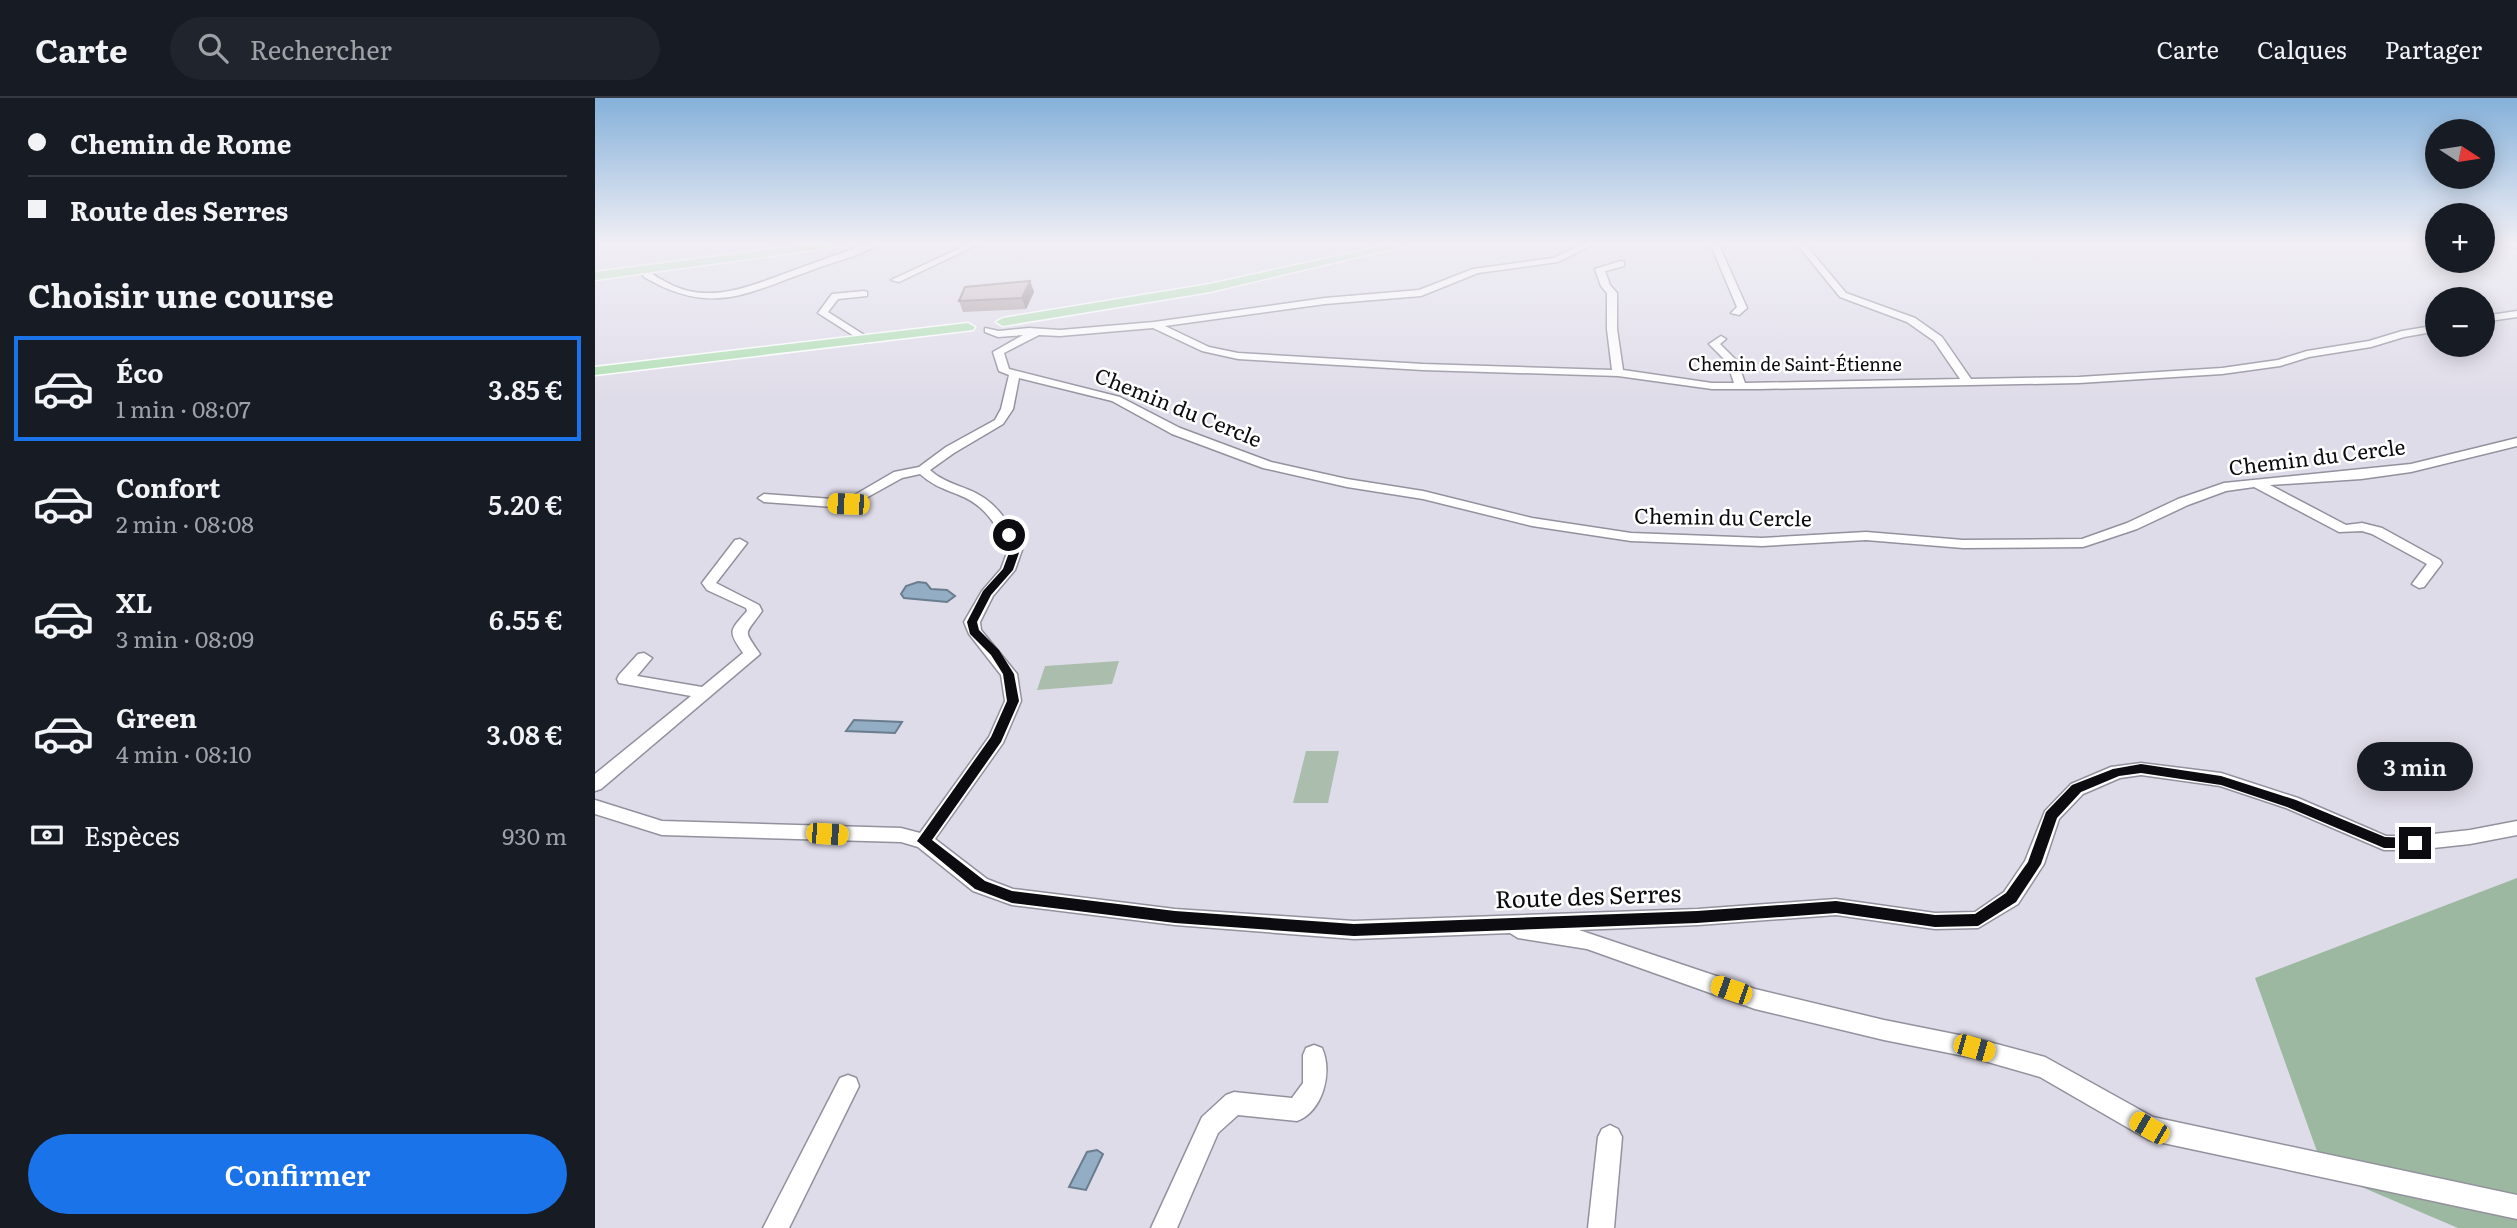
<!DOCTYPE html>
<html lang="fr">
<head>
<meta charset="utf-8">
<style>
  :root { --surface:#171b24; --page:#20242c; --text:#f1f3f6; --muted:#9ea1a6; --line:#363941; --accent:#1a73e8 }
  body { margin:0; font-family:Literata,serif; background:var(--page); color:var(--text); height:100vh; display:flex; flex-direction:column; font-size:26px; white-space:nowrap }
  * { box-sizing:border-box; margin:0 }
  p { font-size:23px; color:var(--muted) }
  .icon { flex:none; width:38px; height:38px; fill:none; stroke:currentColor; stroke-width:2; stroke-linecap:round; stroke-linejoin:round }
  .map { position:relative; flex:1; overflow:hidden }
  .panel { display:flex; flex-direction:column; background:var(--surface); width:595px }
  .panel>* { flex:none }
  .top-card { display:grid; align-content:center; height:154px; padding:0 28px; background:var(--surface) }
  .needle { width:46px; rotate:102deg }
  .fabs { position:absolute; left:1830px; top:21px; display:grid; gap:14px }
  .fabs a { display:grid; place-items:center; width:70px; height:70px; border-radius:50%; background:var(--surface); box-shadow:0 4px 18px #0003; font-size:35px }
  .end { position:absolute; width:32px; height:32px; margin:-16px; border:9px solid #0c0c10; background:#fff; box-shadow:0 0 0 4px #fff }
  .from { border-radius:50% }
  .bubble { position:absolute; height:49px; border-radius:24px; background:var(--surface); box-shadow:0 4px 18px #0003; font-size:23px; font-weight:600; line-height:49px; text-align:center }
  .car { position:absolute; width:21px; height:42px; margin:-21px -10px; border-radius:9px; box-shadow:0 0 5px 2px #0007; background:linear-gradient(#f5c518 24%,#345 0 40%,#f5c518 0 76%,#345 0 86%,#f5c518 0) }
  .top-card b { display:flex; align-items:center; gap:24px; height:66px; font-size:26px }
  .top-card b+b { border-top:2px solid var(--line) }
  .top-card i { width:18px; height:18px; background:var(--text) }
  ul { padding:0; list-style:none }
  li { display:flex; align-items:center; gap:21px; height:105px; margin:0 14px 10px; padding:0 14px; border:4px solid transparent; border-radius:0px }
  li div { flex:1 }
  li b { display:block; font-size:26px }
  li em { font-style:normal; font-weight:600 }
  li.current { border-color:var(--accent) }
  li>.icon { width:63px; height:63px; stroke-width:1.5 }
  h2 { padding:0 28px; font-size:32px; line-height:84px }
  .pay { display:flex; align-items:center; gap:18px; height:77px; padding:0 28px; font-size:26px }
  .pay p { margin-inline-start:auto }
  .action { display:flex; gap:14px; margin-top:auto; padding:14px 28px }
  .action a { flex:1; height:80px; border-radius:42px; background:var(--accent); color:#fff; font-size:28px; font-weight:600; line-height:80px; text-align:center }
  header { display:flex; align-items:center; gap:42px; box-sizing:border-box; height:98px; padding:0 35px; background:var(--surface); border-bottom:2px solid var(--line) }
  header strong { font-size:33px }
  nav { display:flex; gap:38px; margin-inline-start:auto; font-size:24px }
  .search { width:490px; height:63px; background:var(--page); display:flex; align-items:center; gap:18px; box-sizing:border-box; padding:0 24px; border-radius:38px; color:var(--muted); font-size:26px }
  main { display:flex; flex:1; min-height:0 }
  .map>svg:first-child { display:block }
  .green { fill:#abbeae }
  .forest { fill:#9cb8a0 }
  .water { fill:#92adc4; stroke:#6a7d8e; stroke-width:2 }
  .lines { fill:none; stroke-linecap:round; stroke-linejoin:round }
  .minor-casing { stroke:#93919d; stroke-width:3 }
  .major-casing { stroke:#fff; stroke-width:3 }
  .minor { fill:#fff; fill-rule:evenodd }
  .major { fill:#b0e0b3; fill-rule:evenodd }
  .wall { fill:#aa9da2 }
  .shaded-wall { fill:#8b8084 }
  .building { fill:#c6b7bc; stroke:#8b8084; stroke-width:2 }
  .route { fill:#0c0c10 }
  .labels { text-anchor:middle; stroke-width:5; stroke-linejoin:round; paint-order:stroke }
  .far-street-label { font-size:18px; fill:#0c0c10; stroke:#fff }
  .street-label { font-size:21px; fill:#0c0c10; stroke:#fff }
  .near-street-label { font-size:24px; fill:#0c0c10; stroke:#fff }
</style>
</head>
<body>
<header>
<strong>Carte</strong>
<div class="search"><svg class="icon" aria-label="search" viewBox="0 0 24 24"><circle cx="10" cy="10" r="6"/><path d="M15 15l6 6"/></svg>Rechercher</div>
<nav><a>Carte</a><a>Calques</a><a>Partager</a></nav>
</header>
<main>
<section class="panel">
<div class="top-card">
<b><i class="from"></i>Chemin de Rome</b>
<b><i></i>Route des Serres</b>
</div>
<h2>Choisir une course</h2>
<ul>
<li class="current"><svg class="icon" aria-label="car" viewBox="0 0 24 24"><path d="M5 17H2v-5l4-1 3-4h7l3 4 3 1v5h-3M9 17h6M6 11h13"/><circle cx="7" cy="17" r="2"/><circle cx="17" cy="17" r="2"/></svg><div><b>Éco</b><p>1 min · 08:07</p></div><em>3.85 €</em></li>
<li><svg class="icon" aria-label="car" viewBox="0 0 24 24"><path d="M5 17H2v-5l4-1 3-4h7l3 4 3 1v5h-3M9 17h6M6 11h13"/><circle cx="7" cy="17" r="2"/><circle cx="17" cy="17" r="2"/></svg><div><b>Confort</b><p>2 min · 08:08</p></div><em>5.20 €</em></li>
<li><svg class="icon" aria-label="car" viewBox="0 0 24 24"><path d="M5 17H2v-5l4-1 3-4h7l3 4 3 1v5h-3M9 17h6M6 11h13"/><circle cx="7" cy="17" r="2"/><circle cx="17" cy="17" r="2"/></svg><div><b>XL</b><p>3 min · 08:09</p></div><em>6.55 €</em></li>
<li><svg class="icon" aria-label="car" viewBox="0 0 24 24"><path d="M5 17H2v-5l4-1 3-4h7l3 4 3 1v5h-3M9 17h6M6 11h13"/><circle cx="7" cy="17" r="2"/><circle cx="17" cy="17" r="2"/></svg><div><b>Green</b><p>4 min · 08:10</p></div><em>3.08 €</em></li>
</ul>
<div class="pay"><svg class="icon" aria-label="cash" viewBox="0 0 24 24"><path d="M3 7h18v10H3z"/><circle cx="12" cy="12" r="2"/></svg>Espèces<p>930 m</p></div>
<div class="action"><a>Confirmer</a></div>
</section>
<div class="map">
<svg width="1922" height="1130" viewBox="0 0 1922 1130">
  <rect width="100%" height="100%" fill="#dfdce9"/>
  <!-- green -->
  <path class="green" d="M 524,563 L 517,586 L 442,592 L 450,568 Z
    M 711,653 L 744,653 L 733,705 L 698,705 Z"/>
  <!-- forest -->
  <path class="forest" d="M 1922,780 L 1922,1130 L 1863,1130 L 1729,1073 L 1660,880 Z"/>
  <!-- water -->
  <path class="water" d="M 323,484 L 331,485 L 336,491 L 352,492 L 360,498 L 352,504 L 309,500 L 306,496 L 311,488 Z
    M 259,622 L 307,624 L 300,635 L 251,633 Z
    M 502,1052 L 508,1056 L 491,1092 L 474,1089 L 492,1054 Z"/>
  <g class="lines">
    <!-- minor casing -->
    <g class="minor-casing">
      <path id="minor" d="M 274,145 L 285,145 C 267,158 240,163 220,171 C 152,195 117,219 49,179 L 46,173 L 54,171 C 58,178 64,180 71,184 C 114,209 160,186 202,171 C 226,162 251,154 274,145 Z
        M 376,145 L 386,145 L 304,184 L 296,182 Z
        M 991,145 L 1001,145 L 963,164 L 883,175 L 826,198 L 730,206 L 570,228 L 614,249 L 643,255 L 828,266 L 1017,272 L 1012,231 L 1012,195 L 1006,188 L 1000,171 L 1026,163 L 1029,164 L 1029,168 L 1010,173 L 1015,187 L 1022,195 L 1022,231 L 1028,272 L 1117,285 L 1139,285 L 1132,264 L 1114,246 L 1126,238 L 1131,241 L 1125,246 L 1142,263 L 1150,285 L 1365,281 L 1339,243 L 1312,224 L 1245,199 L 1201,145 L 1209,145 L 1251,195 L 1320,220 L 1347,239 L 1376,281 L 1484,279 L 1627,270 L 1683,262 L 1712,253 L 1774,243 L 1807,233 L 1843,227 L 1843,233 L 1809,239 L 1776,249 L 1714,259 L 1685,268 L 1627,276 L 1484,285 L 1164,291 L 1117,291 L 1023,278 L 828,272 L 643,261 L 607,253 L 558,230 L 465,238 L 444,237 L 409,255 L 414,271 L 525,299 L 585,330 L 676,364 L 752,381 L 828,393 L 937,420 L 1036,435 L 1167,440 L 1271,434 L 1368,442 L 1487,441 L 1532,425 L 1583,401 L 1629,385 L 1816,366 L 1922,340 L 1922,348 L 1816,374 L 1766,381 L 1675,387 L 1751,427 L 1767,425 L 1787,430 L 1845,462 L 1847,465 L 1845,468 L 1829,489 L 1824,490 L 1817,486 L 1832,466 L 1777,436 L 1767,433 L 1744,434 L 1659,389 L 1631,393 L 1593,407 L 1542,431 L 1488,449 L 1368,450 L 1271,442 L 1167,448 L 1036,443 L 937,428 L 828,401 L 752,389 L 668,370 L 577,336 L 517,303 L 424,280 L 418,311 L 408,326 L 359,355 L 335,372 C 347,383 360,386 374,392 C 402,403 415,426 427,452 L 420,472 L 398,498 L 385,524 L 386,532 L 422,576 L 426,603 L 408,645 L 340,741 L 392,781 L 418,791 L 580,811 L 759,823 L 1103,811 L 1241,801 L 1340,815 L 1380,814 L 1409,794 L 1430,763 L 1450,713 L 1476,686 L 1516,669 L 1546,665 L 1626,675 L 1703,700 L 1791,738 L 1820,738 L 1875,732 L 1922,723 L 1922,737 L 1875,746 L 1820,752 L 1789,752 L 1691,710 L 1625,688 L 1546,677 L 1525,680 L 1488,696 L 1464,721 L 1449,766 L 1423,806 L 1383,830 L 1340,831 L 1241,817 L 1103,827 L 984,832 L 1160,891 L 1289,922 L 1379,940 L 1450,959 L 1558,1019 L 1922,1097 L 1922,1121 L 1554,1042 L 1445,979 L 1379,960 L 1289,942 L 1160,911 L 992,851 L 923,840 L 915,835 L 759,841 L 580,827 L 417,807 L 378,793 L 323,749 L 306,744 L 67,737 L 0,716 L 0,702 L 67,723 L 306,730 L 325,735 L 394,639 L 410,603 L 406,577 L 374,536 L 369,524 L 387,493 L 406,471 L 413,452 C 402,427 390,407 364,397 C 349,391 337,387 325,376 L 307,380 L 253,410 L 169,404 L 163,400 L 169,396 L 251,402 L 299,374 L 324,369 L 351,349 L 400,322 L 406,311 L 414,277 L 404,273 L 398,254 L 428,237 L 403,239 L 390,234 L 390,230 L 404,233 L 434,230 L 465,232 L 559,224 L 730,200 L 824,192 L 878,171 L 958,160 Z
        M 1115,145 L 1123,145 L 1152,210 L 1144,217 L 1136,215 L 1142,209 Z
        M 1909,145 L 1922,145 L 1922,150 L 1910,147 Z
        M 269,193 L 272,194 L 272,198 L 243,201 L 233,214 L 274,240 L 275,242 L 270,245 L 223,215 L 237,196 Z
        M 1922,213 L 1922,219 L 1888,224 L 1888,218 Z
        M 145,441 L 152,445 L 121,485 L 164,507 L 167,513 C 150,538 147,530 165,556 L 6,691 L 0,693 L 0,676 L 96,598 L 24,585 L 22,581 L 24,577 L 43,556 L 49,555 L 57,560 L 42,578 L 107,589 L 148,555 C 132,532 135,533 152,513 L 151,510 L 112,492 L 107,485 L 140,442 Z
        M 719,947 L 727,950 C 738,974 728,1013 702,1023 L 643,1017 L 623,1035 L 582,1130 L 556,1130 L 607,1019 L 631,997 L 639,994 L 697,1000 L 708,985 L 708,957 L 711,950 Z
        M 253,977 L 261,980 L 264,988 L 194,1130 L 168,1130 L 245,980 Z
        M 1015,1027 L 1023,1031 L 1027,1039 L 1019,1130 L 993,1130 L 1003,1039 L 1007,1031 Z"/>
    </g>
    <!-- major casing -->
    <g class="major-casing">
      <path id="major" d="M 225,145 L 254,145 L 248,148 L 0,182 L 0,174 Z
        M 802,145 L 822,145 L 615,194 L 408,228 L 401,224 L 408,220 L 615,186 Z
        M 373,225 L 380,229 L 378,232 L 0,277 L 0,269 Z"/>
    </g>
    <!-- minor -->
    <use href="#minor" class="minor"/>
    <!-- major -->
    <use href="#major" class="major"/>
  </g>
  <!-- wall -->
  <path class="wall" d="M 435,183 L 439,194 L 431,211 L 368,214 L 364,203 Z"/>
  <!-- shaded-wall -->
  <path class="shaded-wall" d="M 435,183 L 439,194 L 431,211 L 427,200 Z"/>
  <!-- building -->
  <path class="building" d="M 435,183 L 427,200 L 364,203 L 370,189 Z"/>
  <!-- sky -->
  <linearGradient id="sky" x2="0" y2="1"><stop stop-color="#85b1da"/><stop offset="0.48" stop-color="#f1eff5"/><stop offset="1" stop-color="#f1eff5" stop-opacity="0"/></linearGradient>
  <rect width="1922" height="303" fill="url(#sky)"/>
  <!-- route -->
  <path class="route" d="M 414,434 L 419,437 L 425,452 L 418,472 L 396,497 L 382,524 L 384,532 L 404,552 L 419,576 L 424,603 L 406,644 L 337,742 L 390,783 L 417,793 L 580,813 L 759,826 L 1102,813 L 1241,803 L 1340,817 L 1380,816 L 1411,795 L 1433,764 L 1451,714 L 1477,687 L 1518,671 L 1546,666 L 1626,678 L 1701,702 L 1790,739 L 1820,740 L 1827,745 L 1820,750 L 1789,750 L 1692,709 L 1626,687 L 1546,675 L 1524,678 L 1486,694 L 1462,720 L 1446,766 L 1421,804 L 1383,828 L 1340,829 L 1241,815 L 1102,825 L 759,838 L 580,825 L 417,805 L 380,791 L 322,743 L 396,639 L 412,603 L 408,576 L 396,557 L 375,536 L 372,524 L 388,493 L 408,471 L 415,452 L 409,437 Z"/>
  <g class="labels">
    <!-- far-street labels -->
    <g class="far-street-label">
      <text x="1200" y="273">Chemin de Saint-Étienne</text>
    </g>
    <!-- street labels -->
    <g class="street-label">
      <text transform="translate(583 310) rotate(22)" y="7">Chemin du Cercle</text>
      <text transform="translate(1722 360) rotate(-7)" y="7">Chemin du Cercle</text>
      <text transform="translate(1128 420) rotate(1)" y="7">Chemin du Cercle</text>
    </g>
    <!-- near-street labels -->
    <g class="near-street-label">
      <text transform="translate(993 799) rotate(-2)" y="8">Route des Serres</text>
    </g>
  </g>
</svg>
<div class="fabs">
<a><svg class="needle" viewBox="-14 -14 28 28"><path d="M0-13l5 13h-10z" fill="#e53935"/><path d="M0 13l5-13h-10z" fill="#9ea1a6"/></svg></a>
<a>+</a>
<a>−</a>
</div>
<i class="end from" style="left:414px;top:437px"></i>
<i class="end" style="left:1820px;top:745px"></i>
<div class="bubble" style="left:1762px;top:644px;width:116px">3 min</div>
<i class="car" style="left:253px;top:406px;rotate:272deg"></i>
<i class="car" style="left:232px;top:736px;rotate:94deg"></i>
<i class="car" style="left:1136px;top:892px;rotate:289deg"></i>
<i class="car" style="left:1379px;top:950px;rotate:106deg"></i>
<i class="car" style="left:1554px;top:1030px;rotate:300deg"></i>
</div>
</main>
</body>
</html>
